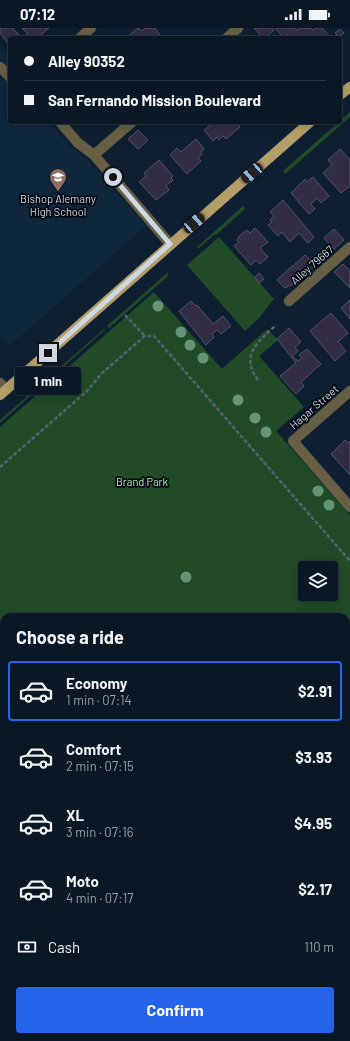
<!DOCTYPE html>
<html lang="en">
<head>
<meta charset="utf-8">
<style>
  :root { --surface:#0a1724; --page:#182431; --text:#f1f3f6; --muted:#999fa6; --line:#2a3641; --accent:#2563eb }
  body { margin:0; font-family:Barlow,sans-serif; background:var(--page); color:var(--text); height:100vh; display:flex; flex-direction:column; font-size:15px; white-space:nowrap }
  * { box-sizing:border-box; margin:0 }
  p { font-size:13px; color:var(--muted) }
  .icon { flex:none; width:22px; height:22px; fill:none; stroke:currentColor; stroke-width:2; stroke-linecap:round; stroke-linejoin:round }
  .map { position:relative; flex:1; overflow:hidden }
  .details { position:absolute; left:0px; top:585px; width:350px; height:428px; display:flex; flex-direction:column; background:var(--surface); border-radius:12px 12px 0 0; box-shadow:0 2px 10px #0003,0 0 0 1px var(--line) }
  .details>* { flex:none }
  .guide { position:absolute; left:8px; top:8px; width:334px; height:88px; border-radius:4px; box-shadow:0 2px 10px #0003,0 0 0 1px var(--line); display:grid; align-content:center; height:88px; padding:0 16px; background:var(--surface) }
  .controls { position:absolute; left:298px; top:533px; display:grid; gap:8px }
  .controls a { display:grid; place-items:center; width:40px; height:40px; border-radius:4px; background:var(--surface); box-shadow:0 2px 10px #0003,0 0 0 1px var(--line); font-size:20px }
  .end { position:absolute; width:18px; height:18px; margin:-9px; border:5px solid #cdd8e4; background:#111; box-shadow:0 0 0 2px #111 }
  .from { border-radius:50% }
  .bubble { position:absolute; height:28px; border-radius:4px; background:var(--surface); box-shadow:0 2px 10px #0003,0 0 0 1px var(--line); font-size:13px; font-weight:700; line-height:28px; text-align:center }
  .car { position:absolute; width:12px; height:24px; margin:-12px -6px; border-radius:5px; box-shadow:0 0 3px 1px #0007; background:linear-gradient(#222 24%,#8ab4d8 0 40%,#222 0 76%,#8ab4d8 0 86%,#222 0) }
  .guide b { display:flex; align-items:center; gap:14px; height:38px; font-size:15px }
  .guide b+b { border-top:1px solid var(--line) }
  .guide i { width:10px; height:10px; background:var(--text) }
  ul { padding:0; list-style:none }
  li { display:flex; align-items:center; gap:12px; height:60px; margin:0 8px 6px; padding:0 8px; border:2px solid transparent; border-radius:4px }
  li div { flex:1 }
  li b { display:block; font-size:15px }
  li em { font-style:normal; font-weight:700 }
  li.selected { border-color:var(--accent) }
  li>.icon { width:36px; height:36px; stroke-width:1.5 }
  h2 { padding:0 16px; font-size:18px; line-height:48px }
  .pay { display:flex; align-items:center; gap:10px; height:44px; padding:0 16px; font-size:15px }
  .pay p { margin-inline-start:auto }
  .action { display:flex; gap:8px; margin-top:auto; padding:8px 16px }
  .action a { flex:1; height:46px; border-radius:4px; background:var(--accent); color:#fff; font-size:16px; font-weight:700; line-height:46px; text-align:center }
  .status { display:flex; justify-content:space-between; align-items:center; height:28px; padding:0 20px; background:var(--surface); direction:ltr }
  .status svg { height:11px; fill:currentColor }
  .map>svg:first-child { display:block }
  .built { fill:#0f273d }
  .green { fill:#204b26; fill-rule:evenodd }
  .building { fill:#312c43; stroke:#544f69 }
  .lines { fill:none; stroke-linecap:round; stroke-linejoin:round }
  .minor-casing { stroke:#283949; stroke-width:11 }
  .major-casing { stroke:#283949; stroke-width:11 }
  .path { stroke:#546473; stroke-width:2.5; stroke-dasharray:4 2; stroke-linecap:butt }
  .minor { stroke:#685e44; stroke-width:10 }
  .major { stroke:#b49e67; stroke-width:10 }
  .tree { fill:#629475 }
  .route { stroke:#cdd8e4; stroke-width:5 }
  .labels { text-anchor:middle; stroke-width:3.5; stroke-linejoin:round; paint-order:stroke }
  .poi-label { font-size:11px; fill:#cdd8e4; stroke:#030810 }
  .street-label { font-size:11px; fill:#cdd8e4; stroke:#030810 }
  .park-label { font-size:11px; fill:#a7f3ad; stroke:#030810 }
</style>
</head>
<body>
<div class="status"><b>07:12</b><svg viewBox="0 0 49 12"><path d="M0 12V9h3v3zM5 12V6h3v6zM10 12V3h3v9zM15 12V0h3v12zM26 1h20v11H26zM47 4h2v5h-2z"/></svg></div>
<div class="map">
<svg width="350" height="1013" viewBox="0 0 350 1013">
  <rect width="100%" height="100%" fill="#0d1f30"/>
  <!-- built -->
  <path class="built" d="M 0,18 L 10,30 L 10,61 L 7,64 L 10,64 L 10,94 L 49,94 L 71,120 L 87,131 L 146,198 L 9,318 L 0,308 Z"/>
  <!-- green -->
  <path class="green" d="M 350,84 L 350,89 L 285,146 L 283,143 Z
    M 243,178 L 245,181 L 216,207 L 215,206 L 199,220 L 197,219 Z
    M 219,209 L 274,271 L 259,290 L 245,303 L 187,237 Z
    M 167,245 L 169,247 L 109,300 L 107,298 Z
    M 154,264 L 222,341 L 267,301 L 278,312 L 259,328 L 304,379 L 276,403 L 350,487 L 350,749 L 346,748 L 346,589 L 4,589 L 4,733 L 0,732 L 0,399 ZM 305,540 L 331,540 L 331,566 L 305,566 Z
    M 104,301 L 105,302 L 0,395 L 0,392 Z"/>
  <!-- building -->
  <path class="building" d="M 0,0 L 13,0 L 21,10 L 10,10 L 10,18 L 0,5 Z
    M 22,0 L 49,0 L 40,8 L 42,10 L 26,10 L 25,8 L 28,6 Z
    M 138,0 L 142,3 L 145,0 L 155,0 L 162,10 L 126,10 Z
    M 254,0 L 272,0 L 274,2 L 265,10 L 263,10 Z
    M 275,0 L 294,0 L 297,2 L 301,0 L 311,0 L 313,2 L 315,0 L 322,0 L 331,10 L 290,10 L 287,6 L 283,9 Z
    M 340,1 L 344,5 L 339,9 L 335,5 Z
    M 214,94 L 236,94 L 240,99 L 226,111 L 223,108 L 219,112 L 217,109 L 213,113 L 204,102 Z
    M 138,102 L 148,112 L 138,121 L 128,111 Z
    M 196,111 L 204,121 L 201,124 L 202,126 L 198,130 L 201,133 L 187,146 L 170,127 L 177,120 L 181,124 Z
    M 340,121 L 350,132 L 350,158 L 341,165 L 323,145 L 332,137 L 328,132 Z
    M 159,132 L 173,148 L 171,150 L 173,152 L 166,157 L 169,162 L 156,172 L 139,154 L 146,148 L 144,145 Z
    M 313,149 L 329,168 L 321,175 L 317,170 L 311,176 L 315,181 L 309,186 L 291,165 L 305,151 L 307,154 Z
    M 283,172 L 314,209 L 308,215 L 299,205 L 290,214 L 282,204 L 278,208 L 268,197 L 272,194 L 270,192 L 274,188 L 270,184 Z
    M 255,200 L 268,214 L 260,220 L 268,229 L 260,236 L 256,232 L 251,237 L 234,218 L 239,214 L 237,212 L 239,210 L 238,209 L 247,202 L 250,205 Z
    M 334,201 L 344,212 L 334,221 L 324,210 Z
    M 305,227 L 315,238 L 304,247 L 295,236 Z
    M 343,236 L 350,243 L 350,260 L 334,244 Z
    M 293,237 L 303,248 L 293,257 L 293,256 L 285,260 L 277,252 Z
    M 259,245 L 264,251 L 259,255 L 255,249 Z
    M 350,272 L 350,291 L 341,280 Z
    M 191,273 L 196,278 L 197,277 L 213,296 L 223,288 L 231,298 L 221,306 L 217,302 L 212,306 L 214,309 L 206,317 L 179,283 Z
    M 331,285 L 348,305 L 338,314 L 346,323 L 335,333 L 310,303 Z
    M 289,300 L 301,314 L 295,319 L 298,323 L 292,328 L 298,333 L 302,330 L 299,327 L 307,321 L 321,336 L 301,354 L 304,358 L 296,366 L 280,348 L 296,335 L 277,311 Z
    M 345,412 L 348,415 L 350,413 L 350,447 L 331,426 Z
    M 3,827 L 4,827 L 4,850 L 0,850 L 0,831 L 2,831 Z
    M 349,855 L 350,880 L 346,883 L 346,857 Z
    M 350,885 L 350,906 L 349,907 L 346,904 L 346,889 Z
    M 350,923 L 350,939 L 346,934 L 346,927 Z
    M 0,947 L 4,947 L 4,972 L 0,971 Z
    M 350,959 L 350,976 L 346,972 L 346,962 Z
    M 178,1009 L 213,1009 L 206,1013 L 180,1013 Z
    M 219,1009 L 238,1009 L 234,1013 L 221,1013 Z"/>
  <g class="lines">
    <!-- minor casing -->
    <g class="minor-casing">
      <path id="minor" d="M 80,10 L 91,0
        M 227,10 L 238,0
        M 0,39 L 10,49
        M 60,94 L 78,115 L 94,127
        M 132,94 L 94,127 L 170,216
        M 289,273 L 350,219
        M 0,355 L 6,362
        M 350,363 L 293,413 L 350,479
        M 0,902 L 4,902
        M 0,1005 L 4,1005
        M 94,1009 L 137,1011 L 138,1013"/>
    </g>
    <!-- major casing -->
    <g class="major-casing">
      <path id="major" d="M 340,67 L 350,59
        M 0,367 L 310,94
        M 0,755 L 4,755
        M 346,772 L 350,772
        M 0,789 L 4,789
        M 346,805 L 350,806"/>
    </g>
    <!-- path -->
    <path class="path" d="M 125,287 L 145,308
      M 258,352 C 239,327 259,313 276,297
      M 0,439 L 87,363 L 102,345 L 145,308 L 154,308 L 350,533
      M 0,622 L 4,624
      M 346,671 L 350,667
      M 0,734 L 4,734
      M 346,750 L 350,750"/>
    <!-- minor -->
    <use href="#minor" class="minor"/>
    <!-- major -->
    <use href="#major" class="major"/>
  </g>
  <!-- trees -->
  <g class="tree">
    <circle cx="158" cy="278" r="5.5"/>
    <circle cx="181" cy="304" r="5.5"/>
    <circle cx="190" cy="317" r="5.5"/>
    <circle cx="203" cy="330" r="5.5"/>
    <circle cx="238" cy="372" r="5.5"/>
    <circle cx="255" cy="390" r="5.5"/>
    <circle cx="266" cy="404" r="5.5"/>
    <circle cx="318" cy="463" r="5.5"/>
    <circle cx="329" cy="477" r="5.5"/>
    <circle cx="186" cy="549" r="5.5"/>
  </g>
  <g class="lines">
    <!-- route -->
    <path class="route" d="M 48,325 L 170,216 L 113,149"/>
  </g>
  <!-- icons -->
  <defs>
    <g id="school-pin" transform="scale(0.9)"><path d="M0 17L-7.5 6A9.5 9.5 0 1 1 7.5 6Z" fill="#8d6e63" stroke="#030810"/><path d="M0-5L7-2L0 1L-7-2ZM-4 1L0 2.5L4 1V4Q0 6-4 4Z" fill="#fff"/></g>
  </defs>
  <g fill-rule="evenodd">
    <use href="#school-pin" x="58" y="149"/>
  </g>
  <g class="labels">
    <!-- poi labels -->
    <g class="poi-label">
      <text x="58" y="175">Bishop Alemany<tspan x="58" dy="13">High School</tspan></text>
    </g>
    <!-- street labels -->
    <g class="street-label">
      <text transform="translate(312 237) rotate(-41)" y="4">Alley 79667</text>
      <text transform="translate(314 379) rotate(-41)" y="4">Hagar Street</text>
    </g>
    <!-- park labels -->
    <g class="park-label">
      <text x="142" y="458">Brand Park</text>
    </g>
  </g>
</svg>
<div class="controls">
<a><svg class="icon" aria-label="layers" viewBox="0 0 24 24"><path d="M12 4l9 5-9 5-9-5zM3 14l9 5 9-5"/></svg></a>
</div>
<i class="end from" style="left:113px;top:149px"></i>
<i class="end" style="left:48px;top:325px"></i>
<div class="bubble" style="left:15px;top:339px;width:66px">1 min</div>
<i class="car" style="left:252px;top:145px;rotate:229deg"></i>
<i class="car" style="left:194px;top:195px;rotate:49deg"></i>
<div class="guide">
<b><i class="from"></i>Alley 90352</b>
<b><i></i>San Fernando Mission Boulevard</b>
</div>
<section class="details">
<h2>Choose a ride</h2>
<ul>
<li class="selected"><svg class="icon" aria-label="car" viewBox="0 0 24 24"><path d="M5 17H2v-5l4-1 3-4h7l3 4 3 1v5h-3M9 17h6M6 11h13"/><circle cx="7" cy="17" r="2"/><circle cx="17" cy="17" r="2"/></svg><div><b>Economy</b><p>1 min · 07:14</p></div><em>$2.91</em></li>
<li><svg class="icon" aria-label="car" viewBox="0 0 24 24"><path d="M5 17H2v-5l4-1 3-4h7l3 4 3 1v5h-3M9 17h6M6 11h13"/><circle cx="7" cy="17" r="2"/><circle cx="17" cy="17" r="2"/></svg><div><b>Comfort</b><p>2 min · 07:15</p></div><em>$3.93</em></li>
<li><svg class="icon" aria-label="car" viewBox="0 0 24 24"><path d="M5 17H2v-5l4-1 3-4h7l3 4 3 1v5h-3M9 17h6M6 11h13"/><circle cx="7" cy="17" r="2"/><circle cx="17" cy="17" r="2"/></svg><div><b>XL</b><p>3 min · 07:16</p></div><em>$4.95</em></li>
<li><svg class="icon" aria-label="car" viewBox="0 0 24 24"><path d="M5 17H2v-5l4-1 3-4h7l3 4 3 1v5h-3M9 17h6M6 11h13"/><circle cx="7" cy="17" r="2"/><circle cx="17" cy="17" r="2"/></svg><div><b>Moto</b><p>4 min · 07:17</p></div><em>$2.17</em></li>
</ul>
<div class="pay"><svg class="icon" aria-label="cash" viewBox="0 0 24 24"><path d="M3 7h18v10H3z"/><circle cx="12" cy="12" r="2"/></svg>Cash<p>110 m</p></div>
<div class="action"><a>Confirm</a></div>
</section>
</div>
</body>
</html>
